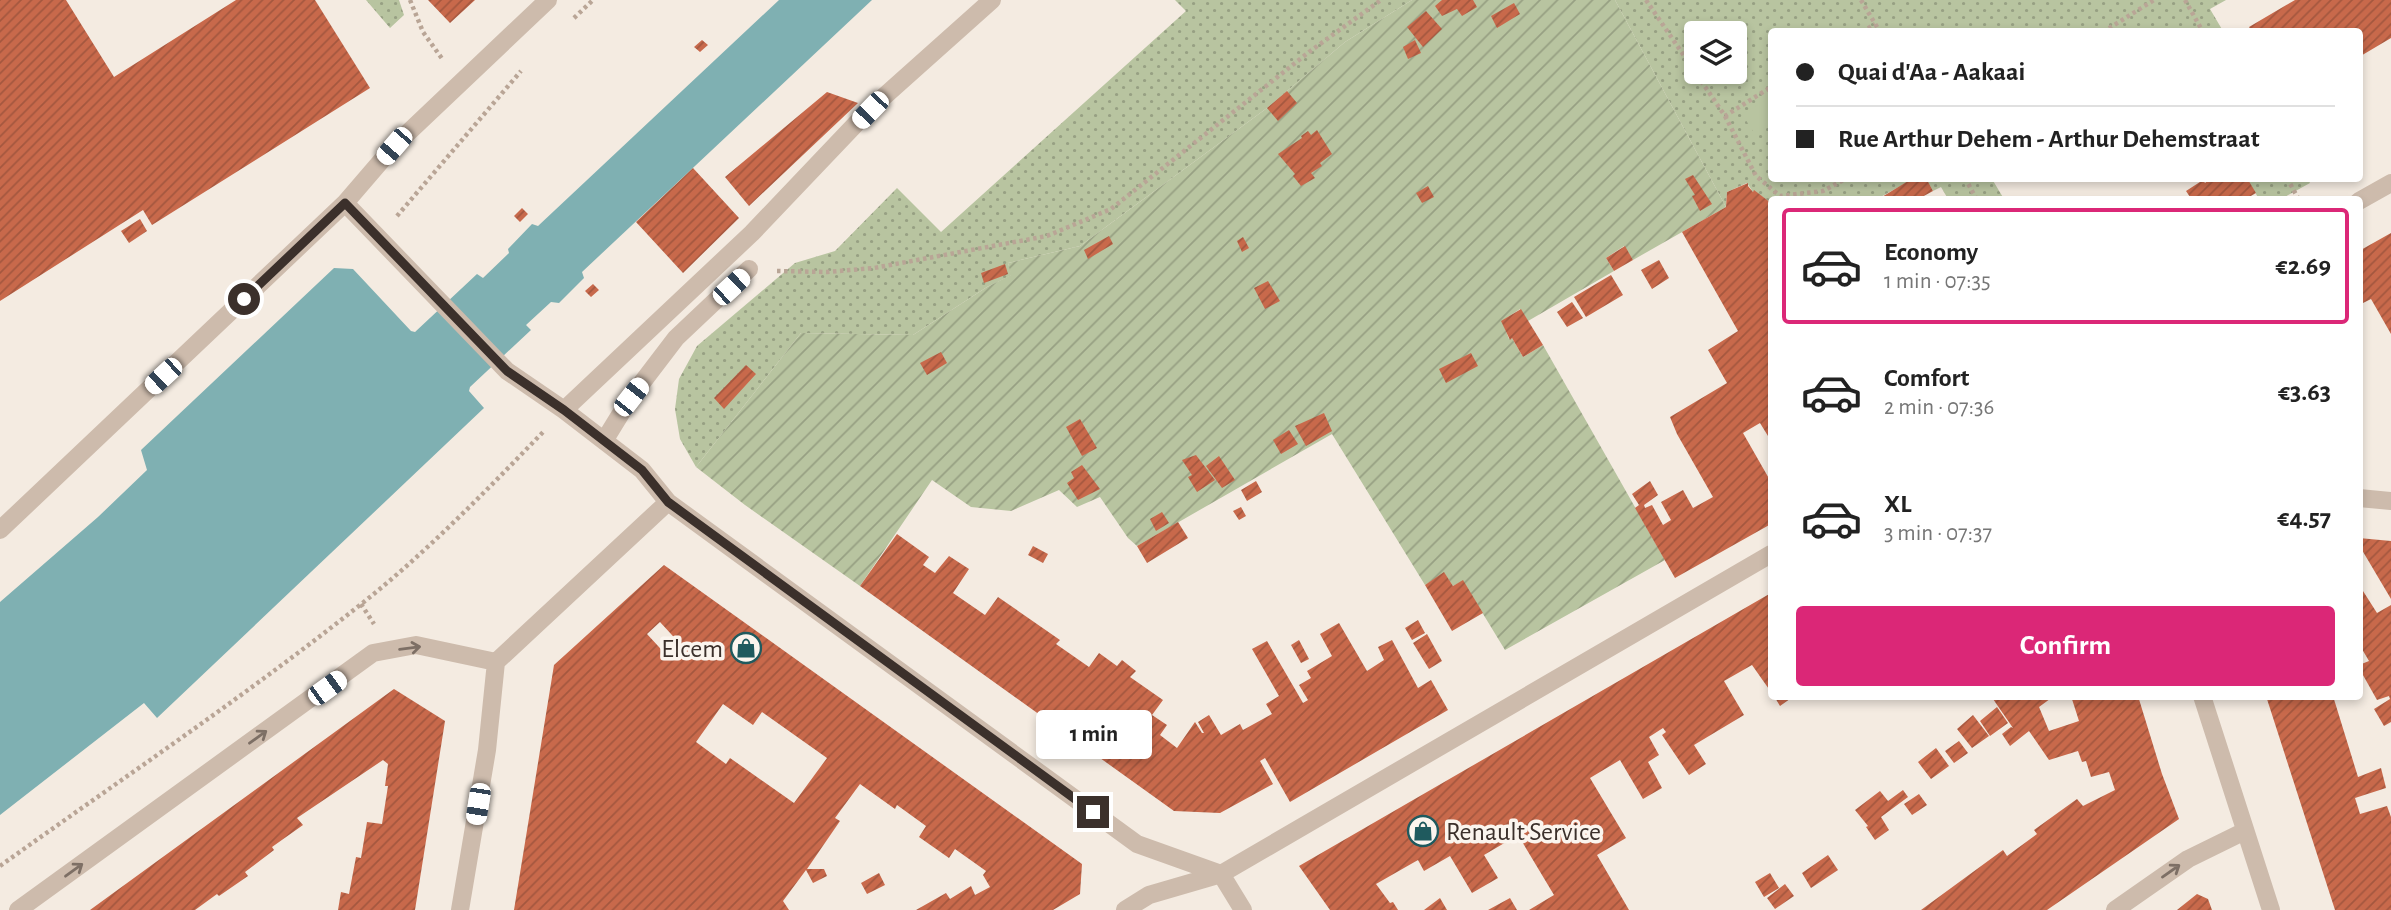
<!DOCTYPE html>
<html lang="en">
<head>
<meta charset="utf-8">
<style>
  :root { --surface:#fff; --page:#f6f6f6; --text:#222; --muted:#767676; --line:#e0e0e0; --accent:#db2777 }
  body { margin:0; font-family:"Alegreya Sans",sans-serif; background:var(--page); color:var(--text); height:100vh; display:flex; flex-direction:column; font-size:26px; white-space:nowrap }
  * { box-sizing:border-box; margin:0 }
  p { font-size:23px; color:var(--muted) }
  .icon { flex:none; width:38px; height:38px; fill:none; stroke:currentColor; stroke-width:2; stroke-linecap:round; stroke-linejoin:round }
  .map { position:relative; flex:1; overflow:hidden }
  .sheet { position:absolute; left:1768px; top:196px; width:595px; height:504px; display:flex; flex-direction:column; background:var(--surface); border-radius:7px; box-shadow:0 4px 10px #0003 }
  .sheet>* { flex:none }
  .banner { position:absolute; left:1768px; top:28px; width:595px; height:154px; border-radius:7px; box-shadow:0 4px 10px #0003; display:grid; align-content:center; height:154px; padding:0 28px; background:var(--surface) }
  .controls { position:absolute; left:1684px; top:21px; display:grid; gap:14px }
  .controls a { display:grid; place-items:center; width:63px; height:63px; border-radius:7px; background:var(--surface); box-shadow:0 4px 10px #0003; font-size:35px }
  .end { position:absolute; width:32px; height:32px; margin:-16px; border:9px solid #3b302b; background:#fff; box-shadow:0 0 0 4px #fff }
  .from { border-radius:50% }
  .bubble { position:absolute; height:49px; border-radius:7px; background:var(--surface); box-shadow:0 4px 10px #0003; font-size:23px; font-weight:700; line-height:49px; text-align:center }
  .car { position:absolute; width:21px; height:42px; margin:-21px -10px; border-radius:9px; box-shadow:0 0 5px 2px #0007; background:linear-gradient(#fff 24%,#345 0 40%,#fff 0 76%,#345 0 86%,#fff 0) }
  .banner b { display:flex; align-items:center; gap:24px; height:66px; font-size:26px }
  .banner b+b { border-top:2px solid var(--line) }
  .banner i { width:18px; height:18px; background:var(--text) }
  ul { padding:12px 0 0; list-style:none }
  li { display:flex; align-items:center; gap:21px; height:116px; margin:0 14px 10px; padding:0 14px; border:4px solid transparent; border-radius:7px }
  li div { flex:1 }
  li b { display:block; font-size:26px }
  li em { font-style:normal; font-weight:700 }
  li.selected { border-color:var(--accent) }
  li>.icon { width:63px; height:63px; stroke-width:1.5 }
  .cta { display:flex; gap:14px; margin-top:auto; padding:14px 28px }
  .cta a { flex:1; height:80px; border-radius:7px; background:var(--accent); color:#fff; font-size:28px; font-weight:700; line-height:80px; text-align:center }
  .map>svg:first-child { display:block }
  .grass { fill:url(#grass-dots); fill-rule:evenodd }
  .garden { fill:url(#garden-furrows) }
  .pitch { fill:#b8c4a0 }
  .water { fill:#7fb0b2 }
  .building { fill:url(#building-hatch); fill-rule:evenodd }
  .lines { fill:none; stroke-linecap:round; stroke-linejoin:round }
  .path { stroke:#b9a596; stroke-width:4.5; stroke-dasharray:3.5 3.5; stroke-linecap:butt }
  .minor { stroke:#cdbbac; stroke-width:18 }
  .oneway { stroke:#7d6f65 }
  .route { stroke:#3b302b; stroke-width:9 }
  .labels { text-anchor:middle; stroke-width:7; stroke-linejoin:round; paint-order:stroke }
  .poi-label { font-size:26px; fill:#3b302b; stroke:#fbf5ee; text-anchor:end }
</style>
</head>
<body>
<div class="map">
<svg width="2391" height="910" viewBox="0 0 2391 910">
  <defs>
    <pattern id="grass-dots" width="8" height="8" patternUnits="userSpaceOnUse" patternTransform="scale(1.75)"><rect width="8" height="8" fill="#b8c4a0"/><path d="M2 2h.1M6 6h.1" fill="none" stroke="#97a083" stroke-width="1.8" stroke-linecap="round"/></pattern>
    <pattern id="garden-furrows" width="10" height="10" patternUnits="userSpaceOnUse" patternTransform="scale(1.75)"><rect width="10" height="10" fill="#b8c4a0"/><path d="M-1 1l2-2M0 10L10 0M9 11l2-2" fill="none" stroke="#97a083"/></pattern>
    <pattern id="building-hatch" width="6" height="6" patternUnits="userSpaceOnUse" patternTransform="scale(1.75)"><rect width="6" height="6" fill="#c8694b"/><path d="M-1 1l2-2M0 6l6-6M5 7l2-2" fill="none" stroke="#a4573f"/></pattern>
  </defs>
  <rect width="100%" height="100%" fill="#f4ebe1"/>
  <!-- grass -->
  <path class="grass" d="M 366,0 L 399,0 L 404,15 L 390,28 Z
    M 1175,0 L 1412,0 L 1345,42 L 1267,108 L 1080,246 L 1008,263 L 1012,275 L 987,287 L 913,335 L 801,333 L 696,467 L 680,439 L 675,409 L 679,379 L 697,346 L 795,263 L 835,251 L 897,188 L 941,232 L 1186,11 Z
    M 1615,0 L 2226,0 L 2210,9 L 2223,31 L 1771,32 L 1771,178 L 1913,179 L 1877,199 L 1771,200 L 1771,203 L 1754,191 L 1753,192 L 1747,183 L 1727,192 L 1726,207 ZM 1696,33 L 1734,33 L 1734,72 L 1696,72 Z
    M 1926,179 L 1992,179 L 2004,199 L 1948,199 L 1941,187 L 1933,191 Z
    M 2247,179 L 2308,179 L 2310,183 L 2281,199 L 2259,199 Z"/>
  <!-- garden -->
  <path class="garden" d="M 1412,0 L 1615,0 L 1726,207 L 1633,260 L 1624,246 L 1606,258 L 1614,271 L 1528,321 L 1520,309 L 1502,321 L 1509,339 L 1512,338 L 1523,357 L 1543,345 L 1665,560 L 1505,650 L 1463,581 L 1453,586 L 1444,573 L 1425,585 L 1332,434 L 1137,546 L 1128,538 L 1100,497 L 1077,507 L 1059,490 L 1011,511 L 971,507 L 932,480 L 860,586 L 745,505 L 696,467 L 801,333 L 913,335 L 987,287 L 1011,275 L 1008,263 L 1080,246 L 1267,108 L 1345,42 Z"/>
  <!-- pitch -->
  <path class="pitch" d="M 1771,97 L 1771,122 L 1754,133 L 1742,114 Z"/>
  <!-- water -->
  <path class="water" d="M 779,0 L 872,0 L 582,272 L 584,278 L 559,303 L 551,302 L 526,325 L 531,330 L 470,387 L 469,391 L 484,408 L 157,718 L 144,703 L 0,815 L 0,602 L 98,517 L 147,470 L 141,450 L 334,268 L 353,269 L 411,331 L 415,332 L 477,274 L 483,278 L 509,253 L 508,249 L 532,224 L 538,226 Z"/>
  <!-- building -->
  <path class="building" d="M 0,0 L 66,0 L 114,77 L 236,0 L 315,0 L 370,88 L 152,225 L 143,210 L 0,301 Z
    M 428,0 L 475,0 L 450,23 Z
    M 1442,0 L 1473,0 L 1477,7 L 1462,16 L 1457,9 L 1442,16 L 1435,6 Z
    M 2295,0 L 2391,0 L 2391,38 L 2359,57 L 2359,32 L 2252,32 L 2249,27 Z
    M 1514,3 L 1520,14 L 1497,28 L 1491,16 Z
    M 1426,11 L 1442,29 L 1423,47 L 1407,27 Z
    M 702,40 L 708,45 L 700,52 L 694,47 Z
    M 1415,40 L 1421,53 L 1408,59 L 1403,47 Z
    M 1287,91 L 1297,103 L 1278,121 L 1267,108 Z
    M 827,92 L 858,103 L 749,206 L 725,177 Z
    M 1317,130 L 1332,154 L 1320,163 L 1322,166 L 1311,173 L 1315,178 L 1301,186 L 1293,176 L 1295,174 L 1278,154 L 1302,138 L 1301,136 L 1308,131 L 1311,135 Z
    M 693,168 L 739,218 L 683,273 L 636,222 Z
    M 1693,175 L 1712,204 L 1700,211 L 1692,196 L 1695,195 L 1685,179 Z
    M 1913,178 L 1926,178 L 1933,191 L 1922,197 L 1924,200 L 1877,200 Z
    M 2211,178 L 2247,178 L 2256,193 L 2244,200 L 2188,200 L 2190,197 L 2186,191 L 2203,180 L 2205,183 Z
    M 1748,183 L 1748,186 L 1753,192 L 1754,190 L 1771,203 L 1771,434 L 1768,436 L 1760,423 L 1743,433 L 1771,482 L 1771,524 L 1675,578 L 1635,508 L 1639,505 L 1632,494 L 1650,481 L 1658,495 L 1644,505 L 1645,508 L 1652,505 L 1663,525 L 1671,520 L 1661,502 L 1683,490 L 1693,508 L 1713,497 L 1677,434 L 1670,417 L 1727,383 L 1708,350 L 1738,331 L 1682,232 L 1726,207 L 1727,192 Z
    M 1428,186 L 1434,197 L 1422,203 L 1416,193 Z
    M 522,208 L 528,214 L 520,222 L 514,216 Z
    M 140,219 L 147,231 L 129,243 L 121,231 Z
    M 2391,233 L 2391,334 L 2371,299 L 2359,305 L 2359,251 Z
    M 1109,236 L 1113,244 L 1088,259 L 1084,250 Z
    M 1243,237 L 1249,248 L 1242,252 L 1237,241 Z
    M 1625,246 L 1633,260 L 1614,271 L 1606,258 Z
    M 1659,260 L 1669,278 L 1652,289 L 1641,270 Z
    M 1005,264 L 1008,274 L 984,283 L 981,273 Z
    M 1611,275 L 1623,295 L 1586,317 L 1574,297 Z
    M 1268,281 L 1280,301 L 1265,309 L 1254,288 Z
    M 593,284 L 599,290 L 591,297 L 585,291 Z
    M 1572,302 L 1583,318 L 1567,327 L 1557,312 Z
    M 1521,309 L 1543,345 L 1523,357 L 1512,338 L 1510,340 L 1501,321 Z
    M 941,352 L 947,363 L 927,375 L 920,363 Z
    M 1471,353 L 1478,366 L 1446,383 L 1439,369 Z
    M 746,365 L 756,374 L 724,409 L 714,398 Z
    M 1324,413 L 1332,431 L 1306,446 L 1295,426 Z
    M 1080,419 L 1097,448 L 1082,456 L 1066,427 Z
    M 1289,430 L 1298,444 L 1281,454 L 1273,440 Z
    M 1196,455 L 1215,480 L 1197,492 L 1188,477 L 1192,475 L 1182,460 Z
    M 1219,456 L 1235,480 L 1222,488 L 1206,466 Z
    M 1082,465 L 1100,489 L 1078,500 L 1067,483 L 1074,478 L 1071,472 Z
    M 1256,481 L 1262,492 L 1247,501 L 1241,490 Z
    M 1241,507 L 1246,516 L 1239,520 L 1233,511 Z
    M 1162,512 L 1169,523 L 1156,531 L 1150,519 Z
    M 1178,522 L 1188,538 L 1147,563 L 1137,546 Z
    M 897,534 L 929,557 L 923,565 L 935,573 L 949,556 L 969,569 L 953,593 L 985,615 L 998,597 L 1060,640 L 1056,644 L 1089,667 L 1099,653 L 1117,666 L 1122,660 L 1136,671 L 1130,677 L 1163,700 L 1152,715 L 1167,725 L 1160,735 L 1177,748 L 1195,722 L 1202,733 L 1204,733 L 1198,722 L 1209,715 L 1221,735 L 1240,724 L 1243,730 L 1272,714 L 1266,704 L 1279,696 L 1252,649 L 1267,641 L 1303,703 L 1308,700 L 1299,685 L 1311,678 L 1307,671 L 1332,656 L 1320,634 L 1339,623 L 1367,671 L 1384,660 L 1378,647 L 1392,640 L 1418,688 L 1431,680 L 1448,710 L 1290,802 L 1265,758 L 1260,761 L 1273,784 L 1220,813 L 1174,811 L 860,586 Z
    M 2359,538 L 2391,541 L 2391,599 L 2359,545 Z
    M 1033,546 L 1048,554 L 1043,563 L 1028,555 Z
    M 664,565 L 1082,864 L 1080,894 L 1053,910 L 916,910 L 946,893 L 950,899 L 971,886 L 975,895 L 990,887 L 983,875 L 986,871 L 955,849 L 949,858 L 919,837 L 926,826 L 897,805 L 895,809 L 860,784 L 835,818 L 840,821 L 807,869 L 824,869 L 827,876 L 813,883 L 806,870 L 783,901 L 789,910 L 514,910 L 554,665 ZM 660,622 L 682,646 L 670,659 L 647,634 ZM 723,704 L 753,725 L 762,712 L 827,758 L 794,803 L 730,758 L 726,764 L 696,742 Z
    M 1444,572 L 1453,586 L 1463,580 L 1483,613 L 1452,631 L 1425,585 Z
    M 2359,591 L 2363,591 L 2377,613 L 2391,605 L 2391,722 L 2384,726 L 2374,709 L 2390,699 L 2389,696 L 2377,700 L 2359,668 L 2359,665 L 2369,661 L 2359,644 Z
    M 1771,593 L 1771,692 L 1752,665 L 1724,681 L 1744,715 L 1694,745 L 1706,764 L 1689,775 L 1662,735 L 1666,732 L 1663,728 L 1649,737 L 1659,755 L 1648,762 L 1662,788 L 1643,799 L 1620,760 L 1590,778 L 1626,838 L 1597,855 L 1629,910 L 1529,910 L 1554,895 L 1518,835 L 1484,855 L 1498,878 L 1472,893 L 1450,856 L 1424,871 L 1418,860 L 1376,884 L 1390,903 L 1393,902 L 1398,910 L 1330,910 L 1299,866 Z
    M 1418,620 L 1425,633 L 1412,640 L 1405,628 Z
    M 1427,634 L 1442,661 L 1429,669 L 1413,643 Z
    M 1299,640 L 1309,659 L 1301,663 L 1291,645 Z
    M 394,689 L 445,721 L 415,910 L 338,910 L 341,892 L 349,894 L 356,857 L 361,858 L 367,822 L 382,824 L 388,786 L 385,786 L 388,764 L 383,760 L 297,818 L 303,825 L 272,847 L 274,850 L 245,872 L 248,876 L 219,896 L 217,894 L 195,910 L 90,910 Z
    M 1774,696 L 1794,696 L 1780,706 Z
    M 1997,696 L 2054,696 L 2039,707 L 2049,731 L 2079,721 L 2071,696 L 2138,696 L 2162,774 L 2179,819 L 2047,910 L 1921,910 L 2003,850 L 2007,856 L 2037,834 L 2034,830 L 2077,799 L 2083,806 L 2115,790 L 2109,772 L 2091,777 L 2086,761 L 2082,762 L 2078,751 L 2049,760 L 2029,731 L 2010,746 L 2002,734 L 2011,727 L 2013,728 L 1993,699 Z
    M 2266,696 L 2333,696 L 2358,777 L 2381,768 L 2386,788 L 2355,798 L 2360,814 L 2387,806 L 2391,817 L 2391,910 L 2335,910 Z
    M 1997,707 L 2008,723 L 1990,736 L 1980,721 Z
    M 1973,715 L 1989,736 L 1972,748 L 1957,729 Z
    M 1959,741 L 1968,753 L 1954,763 L 1945,751 Z
    M 1936,748 L 1949,766 L 1931,779 L 1918,762 Z
    M 1903,790 L 1908,797 L 1881,817 L 1889,830 L 1875,840 L 1866,827 L 1868,826 L 1855,810 L 1880,791 L 1888,801 Z
    M 1919,794 L 1927,805 L 1912,815 L 1904,804 Z
    M 1828,855 L 1838,870 L 1811,888 L 1802,873 Z
    M 879,873 L 885,885 L 867,894 L 861,883 Z
    M 1770,873 L 1779,888 L 1764,897 L 1755,882 Z
    M 1785,884 L 1794,896 L 1775,909 L 1767,898 Z
    M 2197,894 L 2208,899 L 2212,910 L 2177,910 Z
    M 1440,898 L 1447,910 L 1424,910 Z
    M 1510,898 L 1517,910 L 1488,910 Z"/>
  <g class="lines">
    <!-- path -->
    <path class="path" d="M 410,0 L 423,32 L 443,60
      M 1646,0 L 1725,116 L 1771,87
      M 1861,0 L 1880,32
      M 2185,0 L 2203,32
      M 574,18 L 593,0
      M 1862,32 L 1875,24
      M 2103,32 L 2154,0
      M 1725,116 L 1756,176 L 1780,196 L 1823,191 L 1847,178
      M 1965,178 L 1977,200
      M 2287,178 L 2299,200
      M 397,216 L 521,71
      M 777,271 L 827,272 L 874,268 L 1047,236 L 1111,209 L 1309,52 L 1381,0
      M 361,604 L 374,624
      M 0,866 C 120,780 244,697 360,605 C 426,553 486,491 545,430"/>
    <!-- minor -->
    <path class="minor" d="M 2359,201 L 2391,183
      M 345,203 L 507,371 L 564,410 L 642,470 L 668,502 L 1137,844 L 1221,874
      M 564,410 L 752,233 L 870,109 L 992,0
      M 604,441 L 631,397 L 676,338 L 749,269
      M 2359,498 L 2391,501
      M 0,530 L 345,203 L 394,146 L 548,0
      M 496,662 L 668,502
      M 2202,696 L 2271,910
      M 1221,874 L 1243,910
      M 18,910 L 373,653 L 416,645 L 496,662
      M 460,910 L 487,750 L 496,662
      M 1125,910 L 1149,895 L 1221,874 L 1771,554
      M 2115,910 L 2188,859 L 2245,831"/>
  </g>
  <!-- one-way arrows -->
  <defs><path id="oneway-shaft" d="M-6 0H5M1.5-3L5.5 0L1.5 3" fill="none" stroke-width="1.6" stroke-linecap="round" stroke-linejoin="round" transform="scale(1.75)"/></defs>
  <g class="oneway">
    <use href="#oneway-shaft" transform="translate(410 648) rotate(-7)"/>
    <use href="#oneway-shaft" transform="translate(258 737) rotate(-36)"/>
    <use href="#oneway-shaft" transform="translate(74 870) rotate(-36)"/>
    <use href="#oneway-shaft" transform="translate(2171 871) rotate(-35)"/>
  </g>
  <g class="lines">
    <!-- route -->
    <path class="route" d="M 244,299 L 345,203 L 507,371 L 564,410 L 642,470 L 668,502 L 1093,812"/>
  </g>
  <!-- icons -->
  <defs>
    <g id="shop-ring" transform="scale(1.575)"><circle r="9.5" fill="#fbf5ee" stroke="#1f5a5e" stroke-width="1.5"/><path d="M-5-2.5h2.3a2.7 3.5 0 0 1 5.4 0H5L5.5 6h-11ZM-1.5-2.5h3a1.5 2.3 0 0 0-3 0Z" fill="#1f5a5e"/></g>
  </defs>
  <g fill-rule="evenodd">
    <use href="#shop-ring" x="746" y="648"/>
    <use href="#shop-ring" x="1423" y="831"/>
  </g>
  <g class="labels">
    <!-- poi labels -->
    <g class="poi-label">
      <text x="723" y="657">Elcem</text>
      <text x="1446" y="840" text-anchor="start">Renault Service</text>
    </g>
  </g>
</svg>
<div class="controls">
<a><svg class="icon" aria-label="layers" viewBox="0 0 24 24"><path d="M12 4l9 5-9 5-9-5zM3 14l9 5 9-5"/></svg></a>
</div>
<i class="end from" style="left:244px;top:299px"></i>
<i class="end" style="left:1093px;top:812px"></i>
<div class="bubble" style="left:1036px;top:710px;width:116px">1 min</div>
<i class="car" style="left:870px;top:110px;rotate:224deg"></i>
<i class="car" style="left:394px;top:146px;rotate:221deg"></i>
<i class="car" style="left:731px;top:287px;rotate:47deg"></i>
<i class="car" style="left:163px;top:376px;rotate:227deg"></i>
<i class="car" style="left:631px;top:397px;rotate:38deg"></i>
<i class="car" style="left:327px;top:688px;rotate:54deg"></i>
<i class="car" style="left:478px;top:804px;rotate:189deg"></i>
<div class="banner">
<b><i class="from"></i>Quai d'Aa - Aakaai</b>
<b><i></i>Rue Arthur Dehem - Arthur Dehemstraat</b>
</div>
<section class="sheet">
<ul>
<li class="selected"><svg class="icon" aria-label="car" viewBox="0 0 24 24"><path d="M5 17H2v-5l4-1 3-4h7l3 4 3 1v5h-3M9 17h6M6 11h13"/><circle cx="7" cy="17" r="2"/><circle cx="17" cy="17" r="2"/></svg><div><b>Economy</b><p>1 min · 07:35</p></div><em>€2.69</em></li>
<li><svg class="icon" aria-label="car" viewBox="0 0 24 24"><path d="M5 17H2v-5l4-1 3-4h7l3 4 3 1v5h-3M9 17h6M6 11h13"/><circle cx="7" cy="17" r="2"/><circle cx="17" cy="17" r="2"/></svg><div><b>Comfort</b><p>2 min · 07:36</p></div><em>€3.63</em></li>
<li><svg class="icon" aria-label="car" viewBox="0 0 24 24"><path d="M5 17H2v-5l4-1 3-4h7l3 4 3 1v5h-3M9 17h6M6 11h13"/><circle cx="7" cy="17" r="2"/><circle cx="17" cy="17" r="2"/></svg><div><b>XL</b><p>3 min · 07:37</p></div><em>€4.57</em></li>
</ul>
<div class="cta"><a>Confirm</a></div>
</section>
</div>
</body>
</html>
